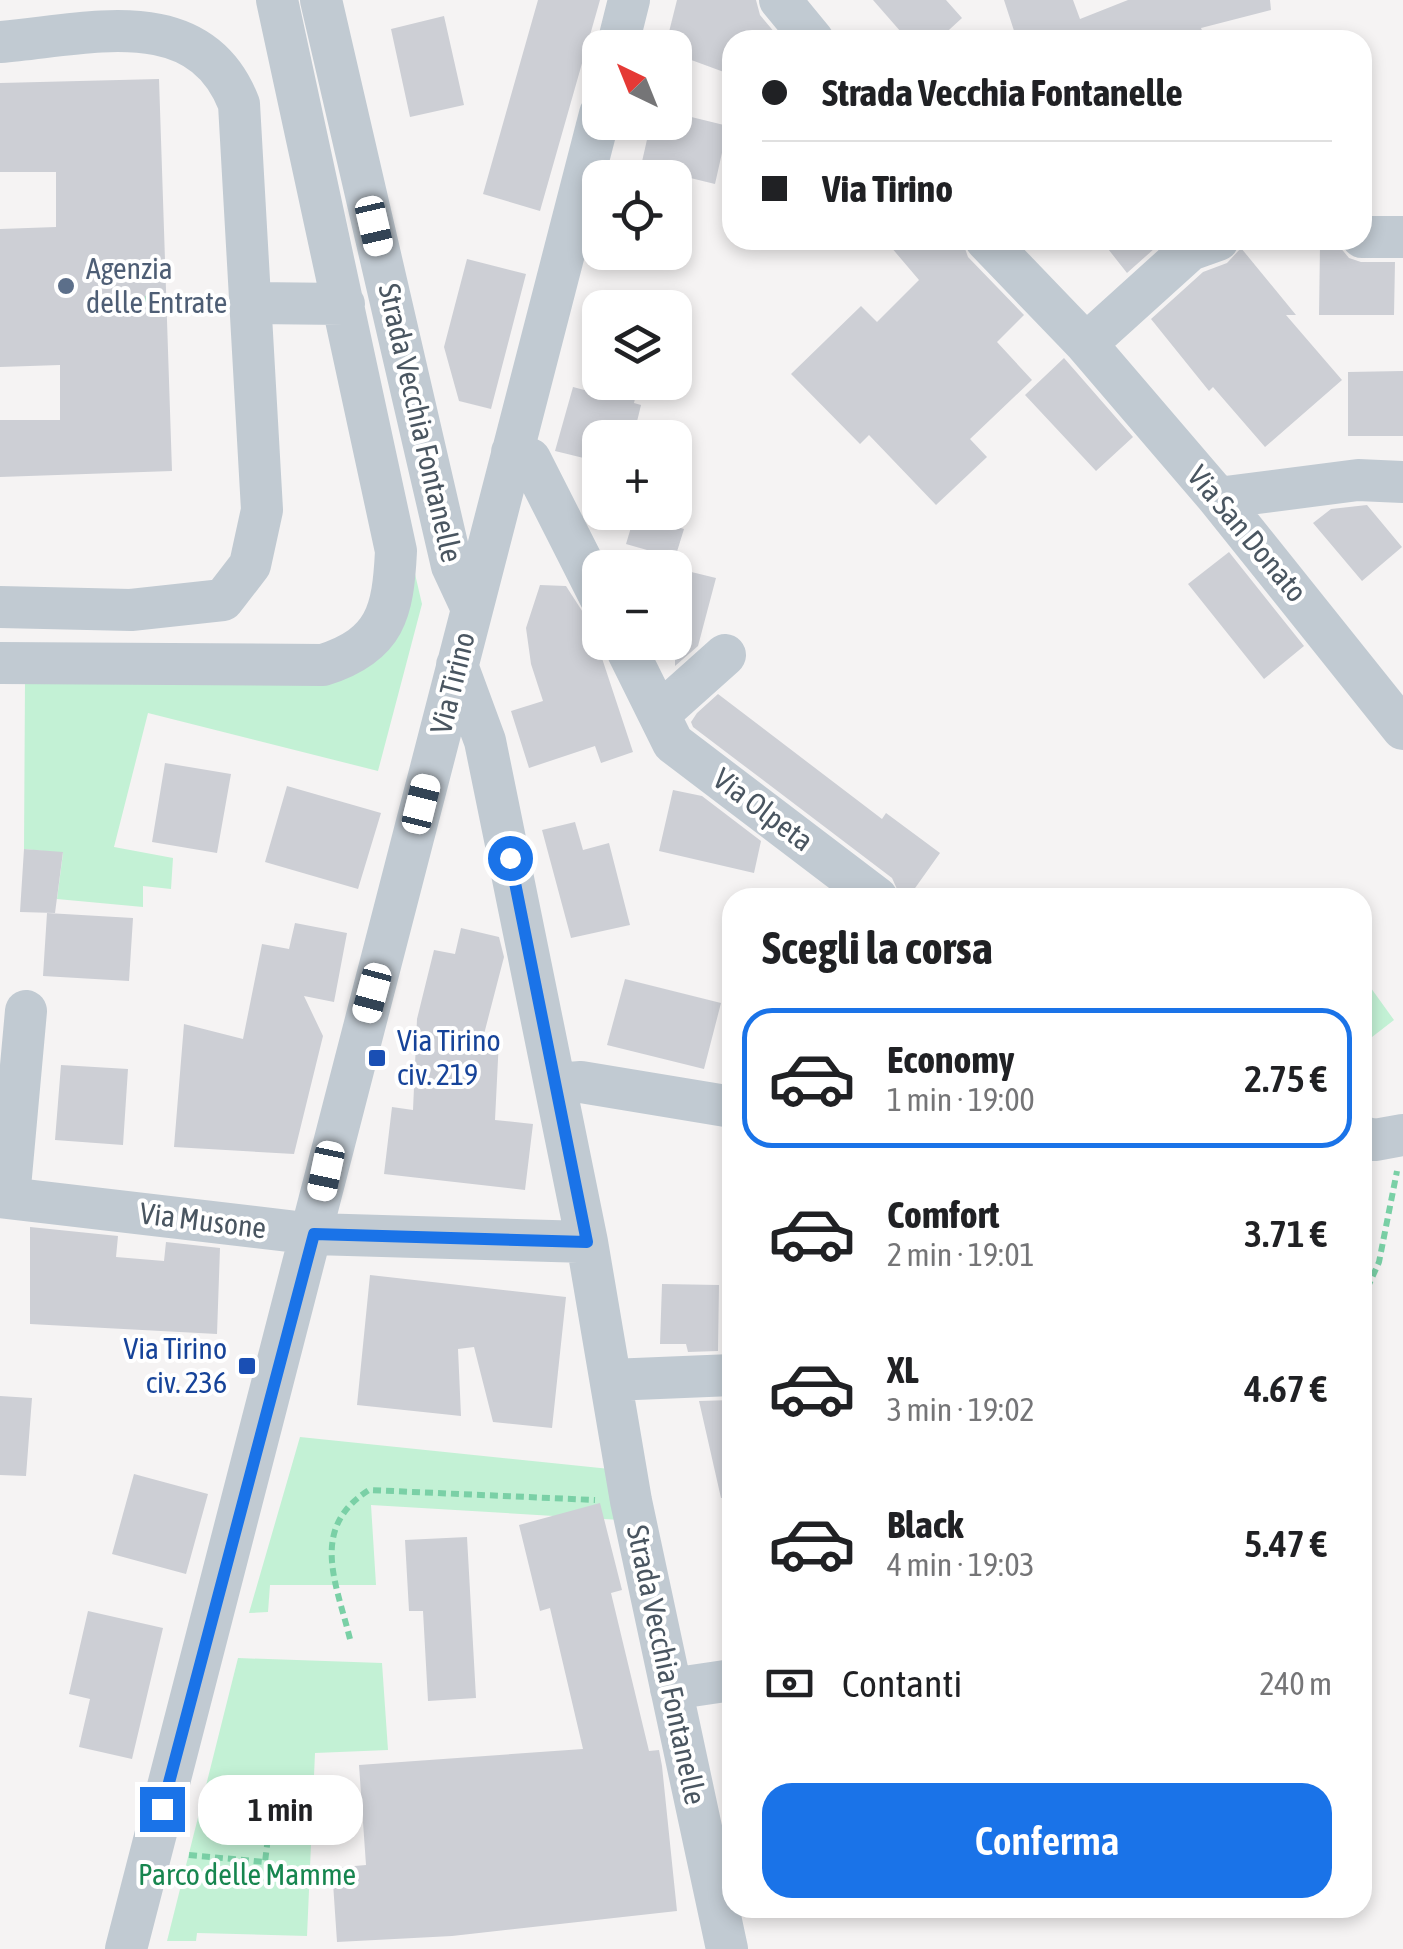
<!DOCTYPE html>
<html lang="it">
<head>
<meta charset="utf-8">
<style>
  :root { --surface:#fff; --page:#f6f6f6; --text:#202124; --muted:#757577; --line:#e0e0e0; --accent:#1a73e8 }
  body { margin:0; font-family:"Asap Condensed",sans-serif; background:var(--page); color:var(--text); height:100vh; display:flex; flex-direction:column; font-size:38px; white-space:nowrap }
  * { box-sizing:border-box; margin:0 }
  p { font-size:32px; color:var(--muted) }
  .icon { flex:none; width:55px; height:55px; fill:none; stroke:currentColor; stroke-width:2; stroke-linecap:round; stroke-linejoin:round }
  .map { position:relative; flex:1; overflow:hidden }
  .panel { position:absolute; left:722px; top:888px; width:650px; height:1030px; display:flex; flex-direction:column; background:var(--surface); border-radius:30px; box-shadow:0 5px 15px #0003 }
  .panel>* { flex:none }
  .hud { position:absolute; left:722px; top:30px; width:650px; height:220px; border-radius:30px; box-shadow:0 5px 15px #0003; display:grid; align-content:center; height:220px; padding:0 40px; background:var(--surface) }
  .needle { width:65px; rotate:317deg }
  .tools { position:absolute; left:582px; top:30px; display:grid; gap:20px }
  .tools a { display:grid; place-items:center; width:110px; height:110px; border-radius:20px; background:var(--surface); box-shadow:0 5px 15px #0003; font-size:50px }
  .end { position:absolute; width:45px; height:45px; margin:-22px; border:12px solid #1a73e8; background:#fff; box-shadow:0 0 0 5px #fff }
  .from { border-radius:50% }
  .bubble { position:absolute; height:70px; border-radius:30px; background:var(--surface); box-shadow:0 5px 15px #0003; font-size:32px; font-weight:600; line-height:70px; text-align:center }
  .car { position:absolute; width:30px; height:60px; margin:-30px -15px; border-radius:12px; box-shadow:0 0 8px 2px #0007; background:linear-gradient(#fff 24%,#345 0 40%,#fff 0 76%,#345 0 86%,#fff 0) }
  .hud b { display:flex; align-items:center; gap:35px; height:95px; font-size:38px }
  .hud b+b { border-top:2px solid var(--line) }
  .hud i { width:25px; height:25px; background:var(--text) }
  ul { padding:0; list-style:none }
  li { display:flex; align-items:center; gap:30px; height:140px; margin:0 20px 15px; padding:0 20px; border:5px solid transparent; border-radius:30px }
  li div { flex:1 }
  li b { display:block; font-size:38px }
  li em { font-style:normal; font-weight:600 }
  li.active { border-color:var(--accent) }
  li>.icon { width:90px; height:90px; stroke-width:1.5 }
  h2 { padding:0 40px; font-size:45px; line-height:120px }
  .pay { display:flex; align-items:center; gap:25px; height:110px; padding:0 40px; font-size:38px }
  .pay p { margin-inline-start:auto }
  .action { display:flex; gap:20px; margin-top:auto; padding:20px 40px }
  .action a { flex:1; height:115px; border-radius:30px; background:var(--accent); color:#fff; font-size:40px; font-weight:600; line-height:115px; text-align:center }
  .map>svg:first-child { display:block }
  .green { fill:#c3f1d5 }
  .building { fill:#cdcfd5 }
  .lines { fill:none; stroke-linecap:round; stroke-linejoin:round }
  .path { stroke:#7ad0a6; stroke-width:6; stroke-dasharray:8 5; stroke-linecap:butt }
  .minor { stroke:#c1cad2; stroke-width:42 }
  .route { stroke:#1a73e8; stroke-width:12 }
  .service-dot { fill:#5c6f8a; stroke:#fff; stroke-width:4 }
  .transit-dot { fill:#1a4fb4; stroke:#fff; stroke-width:4 }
  .labels { text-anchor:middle; stroke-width:8; stroke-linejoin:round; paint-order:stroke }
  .service-label { font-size:30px; fill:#4e5e75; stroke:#fff; text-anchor:start }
  .street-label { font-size:30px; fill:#4a5661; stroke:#fff }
  .transit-label { font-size:30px; fill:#164399; stroke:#fff; text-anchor:start }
  .park-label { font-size:30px; fill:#17864f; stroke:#fff }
</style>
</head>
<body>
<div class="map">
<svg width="1403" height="1949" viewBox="0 0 1403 1949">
  <rect width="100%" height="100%" fill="#f5f3f3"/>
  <!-- green -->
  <path class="green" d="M 415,574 L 422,604 L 378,771 L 148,713 L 114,847 L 173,858 L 171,889 L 143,886 L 143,907 L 57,899 L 63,853 L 24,849 L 25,681 L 331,665 Z
    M 1363,977 L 1394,1020 L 1363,1044 L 1362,1044 Z
    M 300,1437 L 610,1469 L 621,1520 L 371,1505 L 376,1585 L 270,1585 L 268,1612 L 249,1613 Z
    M 238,1658 L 382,1663 L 388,1750 L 315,1753 L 307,1936 L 197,1933 L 196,1941 L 167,1941 Z"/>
  <!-- building -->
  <path class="building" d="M 538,0 L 600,0 L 540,211 L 483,194 Z
    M 677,0 L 756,0 L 760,15 L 781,40 L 732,40 L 732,75 L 675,54 L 675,48 L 665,48 Z
    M 873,0 L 946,0 L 962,18 L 938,40 L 908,40 Z
    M 1004,0 L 1073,0 L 1080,19 L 1128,0 L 1270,0 L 1271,10 L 1201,28 L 1206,40 L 1017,40 Z
    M 444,16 L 464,105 L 410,117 L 391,29 Z
    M 159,79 L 172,471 L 0,477 L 0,420 L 60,420 L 60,365 L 0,367 L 0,229 L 56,227 L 56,172 L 0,172 L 0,83 Z
    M 675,113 L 728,126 L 715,184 L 641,166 L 651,122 L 675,122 Z
    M 885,240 L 962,240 L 968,257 L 1024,315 L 997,342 L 1032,380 L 970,439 L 987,457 L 936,505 L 869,435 L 860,444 L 791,374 L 861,306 L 877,322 L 919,280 Z
    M 1101,240 L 1164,240 L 1127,273 Z
    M 1320,245 L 1339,246 L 1349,258 L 1361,262 L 1395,262 L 1394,315 L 1319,315 Z
    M 1241,248 L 1296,315 L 1286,315 L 1342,380 L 1265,447 L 1213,387 L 1209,391 L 1151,319 L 1203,272 L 1227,263 Z
    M 467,259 L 526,274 L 491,409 L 459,401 L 444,347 Z
    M 1064,358 L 1133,437 L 1096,471 L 1025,395 Z
    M 1403,371 L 1403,436 L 1348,436 L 1348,372 Z
    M 595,382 L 639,382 L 634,403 L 641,405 L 633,438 L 600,438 L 600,462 L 555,451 L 573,387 L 592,392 Z
    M 1367,505 L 1402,547 L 1362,581 L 1313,523 L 1331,509 Z
    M 635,514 L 684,529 L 675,558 L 626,544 Z
    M 1229,552 L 1304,646 L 1264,679 L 1188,584 Z
    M 675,568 L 716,578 L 698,646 L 675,666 Z
    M 540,585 L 566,586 L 586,617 L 600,622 L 600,630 L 592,628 L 633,752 L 601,763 L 595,746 L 529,768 L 511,711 L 543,701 L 531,664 L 526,628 Z
    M 718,694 L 882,819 L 886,813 L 940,853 L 908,898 L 901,898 L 892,878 L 693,727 L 691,722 L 697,713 Z
    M 165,763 L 231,774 L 217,853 L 152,842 Z
    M 287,786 L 381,813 L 358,889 L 265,862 Z
    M 673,790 L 702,796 L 761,841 L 754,873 L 659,851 Z
    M 575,822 L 583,850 L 609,843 L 630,925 L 571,938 L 542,830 Z
    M 24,849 L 63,852 L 55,913 L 20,912 Z
    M 47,913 L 133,918 L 129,981 L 43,976 Z
    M 295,923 L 347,933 L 334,1002 L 304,996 L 323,1036 L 294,1154 L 174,1147 L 184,1024 L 243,1039 L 262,944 L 289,949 Z
    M 461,928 L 499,937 L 504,957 L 483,1038 L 499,1039 L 495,1120 L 533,1124 L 525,1190 L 384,1174 L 392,1107 L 413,1110 L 417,1019 L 434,950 L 455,954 Z
    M 625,979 L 721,1003 L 704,1069 L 607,1045 Z
    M 61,1065 L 128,1069 L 123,1145 L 55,1140 Z
    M 30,1227 L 118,1236 L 116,1257 L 164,1261 L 166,1242 L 220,1248 L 217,1334 L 30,1324 Z
    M 370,1275 L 566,1297 L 552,1428 L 493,1422 L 474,1347 L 458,1349 L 461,1416 L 357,1405 Z
    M 662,1284 L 719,1285 L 718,1351 L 688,1352 L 686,1344 L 660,1344 Z
    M 0,1396 L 32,1398 L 26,1476 L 0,1475 Z
    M 732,1400 L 732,1497 L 721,1498 L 699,1401 Z
    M 134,1474 L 208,1494 L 186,1574 L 112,1554 Z
    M 600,1503 L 622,1590 L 611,1593 L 649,1751 L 659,1750 L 662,1766 L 677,1911 L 452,1936 L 337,1942 L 332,1868 L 366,1865 L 359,1765 L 583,1749 L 550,1608 L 540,1611 L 519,1525 Z
    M 467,1537 L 476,1698 L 428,1701 L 423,1611 L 409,1611 L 405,1540 Z
    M 88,1611 L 163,1628 L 132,1759 L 79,1747 L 90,1699 L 69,1694 Z"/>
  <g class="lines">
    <!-- path -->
    <path class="path" d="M 132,298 L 214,302
      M 1362,1300 L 1379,1262 L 1397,1171
      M 350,1639 C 336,1582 309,1528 369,1490 L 595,1500
      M 189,1855 L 265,1862 L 274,1789"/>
    <!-- minor -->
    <path class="minor" d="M 321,0 L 452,566 L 472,609
      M 780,0 L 813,40
      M 0,42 C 87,35 199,1 239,104 L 262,510 L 250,565 L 223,600 L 131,610 L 0,607
      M 617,48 L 629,0
      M 1362,237 L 1403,237
      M 986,240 L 1086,344 L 1218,498 L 1403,729
      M 250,303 L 344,304
      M 1086,344 L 1190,250 L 1218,240
      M 512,452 L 530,459 L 600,597
      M 1218,498 L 1358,480 L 1403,482
      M 623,642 L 673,743 L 877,898
      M 0,663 L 323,665 C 386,645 393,612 396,551 L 277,0
      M 457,665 L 485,741 L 587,1242 L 631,1501 L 727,1949
      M 659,714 L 725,655
      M 556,1084 L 581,1082 L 732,1107
      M 1362,1137 L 1375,1140 L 1403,1135
      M 0,1197 L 314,1234 L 587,1242
      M 9,1198 L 26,1011
      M 611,1380 L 732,1375
      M 671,1689 L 732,1680
      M 126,1949 L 600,114"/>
  </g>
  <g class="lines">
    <!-- route -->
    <path class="route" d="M 162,1809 L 314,1234 L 587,1242 L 510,858"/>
  </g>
  <!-- markers -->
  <circle class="service-dot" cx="66" cy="286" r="10"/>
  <g class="transit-dot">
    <rect x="367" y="1048" width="20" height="20" rx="5"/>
    <rect x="237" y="1356" width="20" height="20" rx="5"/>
  </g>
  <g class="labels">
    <!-- service labels -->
    <g class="service-label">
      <text x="86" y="279">Agenzia<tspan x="86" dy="34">delle Entrate</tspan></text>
    </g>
    <!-- street labels -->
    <g class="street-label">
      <text transform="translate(420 423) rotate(77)" y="10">Strada Vecchia Fontanelle</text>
      <text transform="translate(1247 534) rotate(50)" y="10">Via San Donato</text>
      <text transform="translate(453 683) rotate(-76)" y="10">Via Tirino</text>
      <text transform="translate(763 810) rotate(37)" y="10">Via Olpeta</text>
      <text transform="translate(203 1221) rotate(7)" y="10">Via Musone</text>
      <text transform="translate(666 1665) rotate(78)" y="10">Strada Vecchia Fontanelle</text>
    </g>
    <!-- transit labels -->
    <g class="transit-label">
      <text x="397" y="1051">Via Tirino<tspan x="397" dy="34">civ. 219</tspan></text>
      <text x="227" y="1359" text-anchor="end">Via Tirino<tspan x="227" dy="34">civ. 236</tspan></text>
    </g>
    <!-- park labels -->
    <g class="park-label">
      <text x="247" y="1885">Parco delle Mamme</text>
    </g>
  </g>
</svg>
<div class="tools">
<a><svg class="needle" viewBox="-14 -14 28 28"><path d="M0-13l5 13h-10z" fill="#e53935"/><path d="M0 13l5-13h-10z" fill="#757577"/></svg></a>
<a><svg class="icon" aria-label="locate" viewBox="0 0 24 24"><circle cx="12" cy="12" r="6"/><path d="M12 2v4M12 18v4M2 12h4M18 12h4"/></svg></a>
<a><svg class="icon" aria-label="layers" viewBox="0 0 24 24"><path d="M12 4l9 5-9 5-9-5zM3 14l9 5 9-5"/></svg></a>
<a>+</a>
<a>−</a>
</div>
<i class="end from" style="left:510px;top:858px"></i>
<i class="end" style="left:162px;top:1809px"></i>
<div class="bubble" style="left:198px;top:1775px;width:165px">1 min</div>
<i class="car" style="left:374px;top:226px;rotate:167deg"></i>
<i class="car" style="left:421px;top:804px;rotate:14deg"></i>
<i class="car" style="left:372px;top:993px;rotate:195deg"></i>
<i class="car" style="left:326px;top:1171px;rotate:192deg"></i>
<div class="hud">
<b><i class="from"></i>Strada Vecchia Fontanelle</b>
<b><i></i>Via Tirino</b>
</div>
<section class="panel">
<h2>Scegli la corsa</h2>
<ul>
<li class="active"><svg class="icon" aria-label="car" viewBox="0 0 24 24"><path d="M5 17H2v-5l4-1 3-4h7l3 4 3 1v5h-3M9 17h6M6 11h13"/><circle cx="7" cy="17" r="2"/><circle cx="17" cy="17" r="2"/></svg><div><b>Economy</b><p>1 min · 19:00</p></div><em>2.75 €</em></li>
<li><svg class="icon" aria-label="car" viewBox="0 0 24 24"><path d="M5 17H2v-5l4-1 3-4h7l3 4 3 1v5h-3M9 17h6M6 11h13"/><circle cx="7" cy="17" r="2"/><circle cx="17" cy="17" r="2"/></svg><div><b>Comfort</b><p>2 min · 19:01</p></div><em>3.71 €</em></li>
<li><svg class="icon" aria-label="car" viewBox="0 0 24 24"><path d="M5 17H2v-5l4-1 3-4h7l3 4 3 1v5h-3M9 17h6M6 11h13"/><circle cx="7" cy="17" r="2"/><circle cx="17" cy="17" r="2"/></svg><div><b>XL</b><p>3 min · 19:02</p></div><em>4.67 €</em></li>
<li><svg class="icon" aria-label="car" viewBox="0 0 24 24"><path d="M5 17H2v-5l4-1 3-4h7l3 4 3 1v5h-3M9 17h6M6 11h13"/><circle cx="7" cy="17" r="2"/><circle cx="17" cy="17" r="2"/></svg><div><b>Black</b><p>4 min · 19:03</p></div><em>5.47 €</em></li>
</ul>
<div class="pay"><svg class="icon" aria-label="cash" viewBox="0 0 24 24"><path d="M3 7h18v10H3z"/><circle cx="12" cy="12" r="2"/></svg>Contanti<p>240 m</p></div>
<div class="action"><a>Conferma</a></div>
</section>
</div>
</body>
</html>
